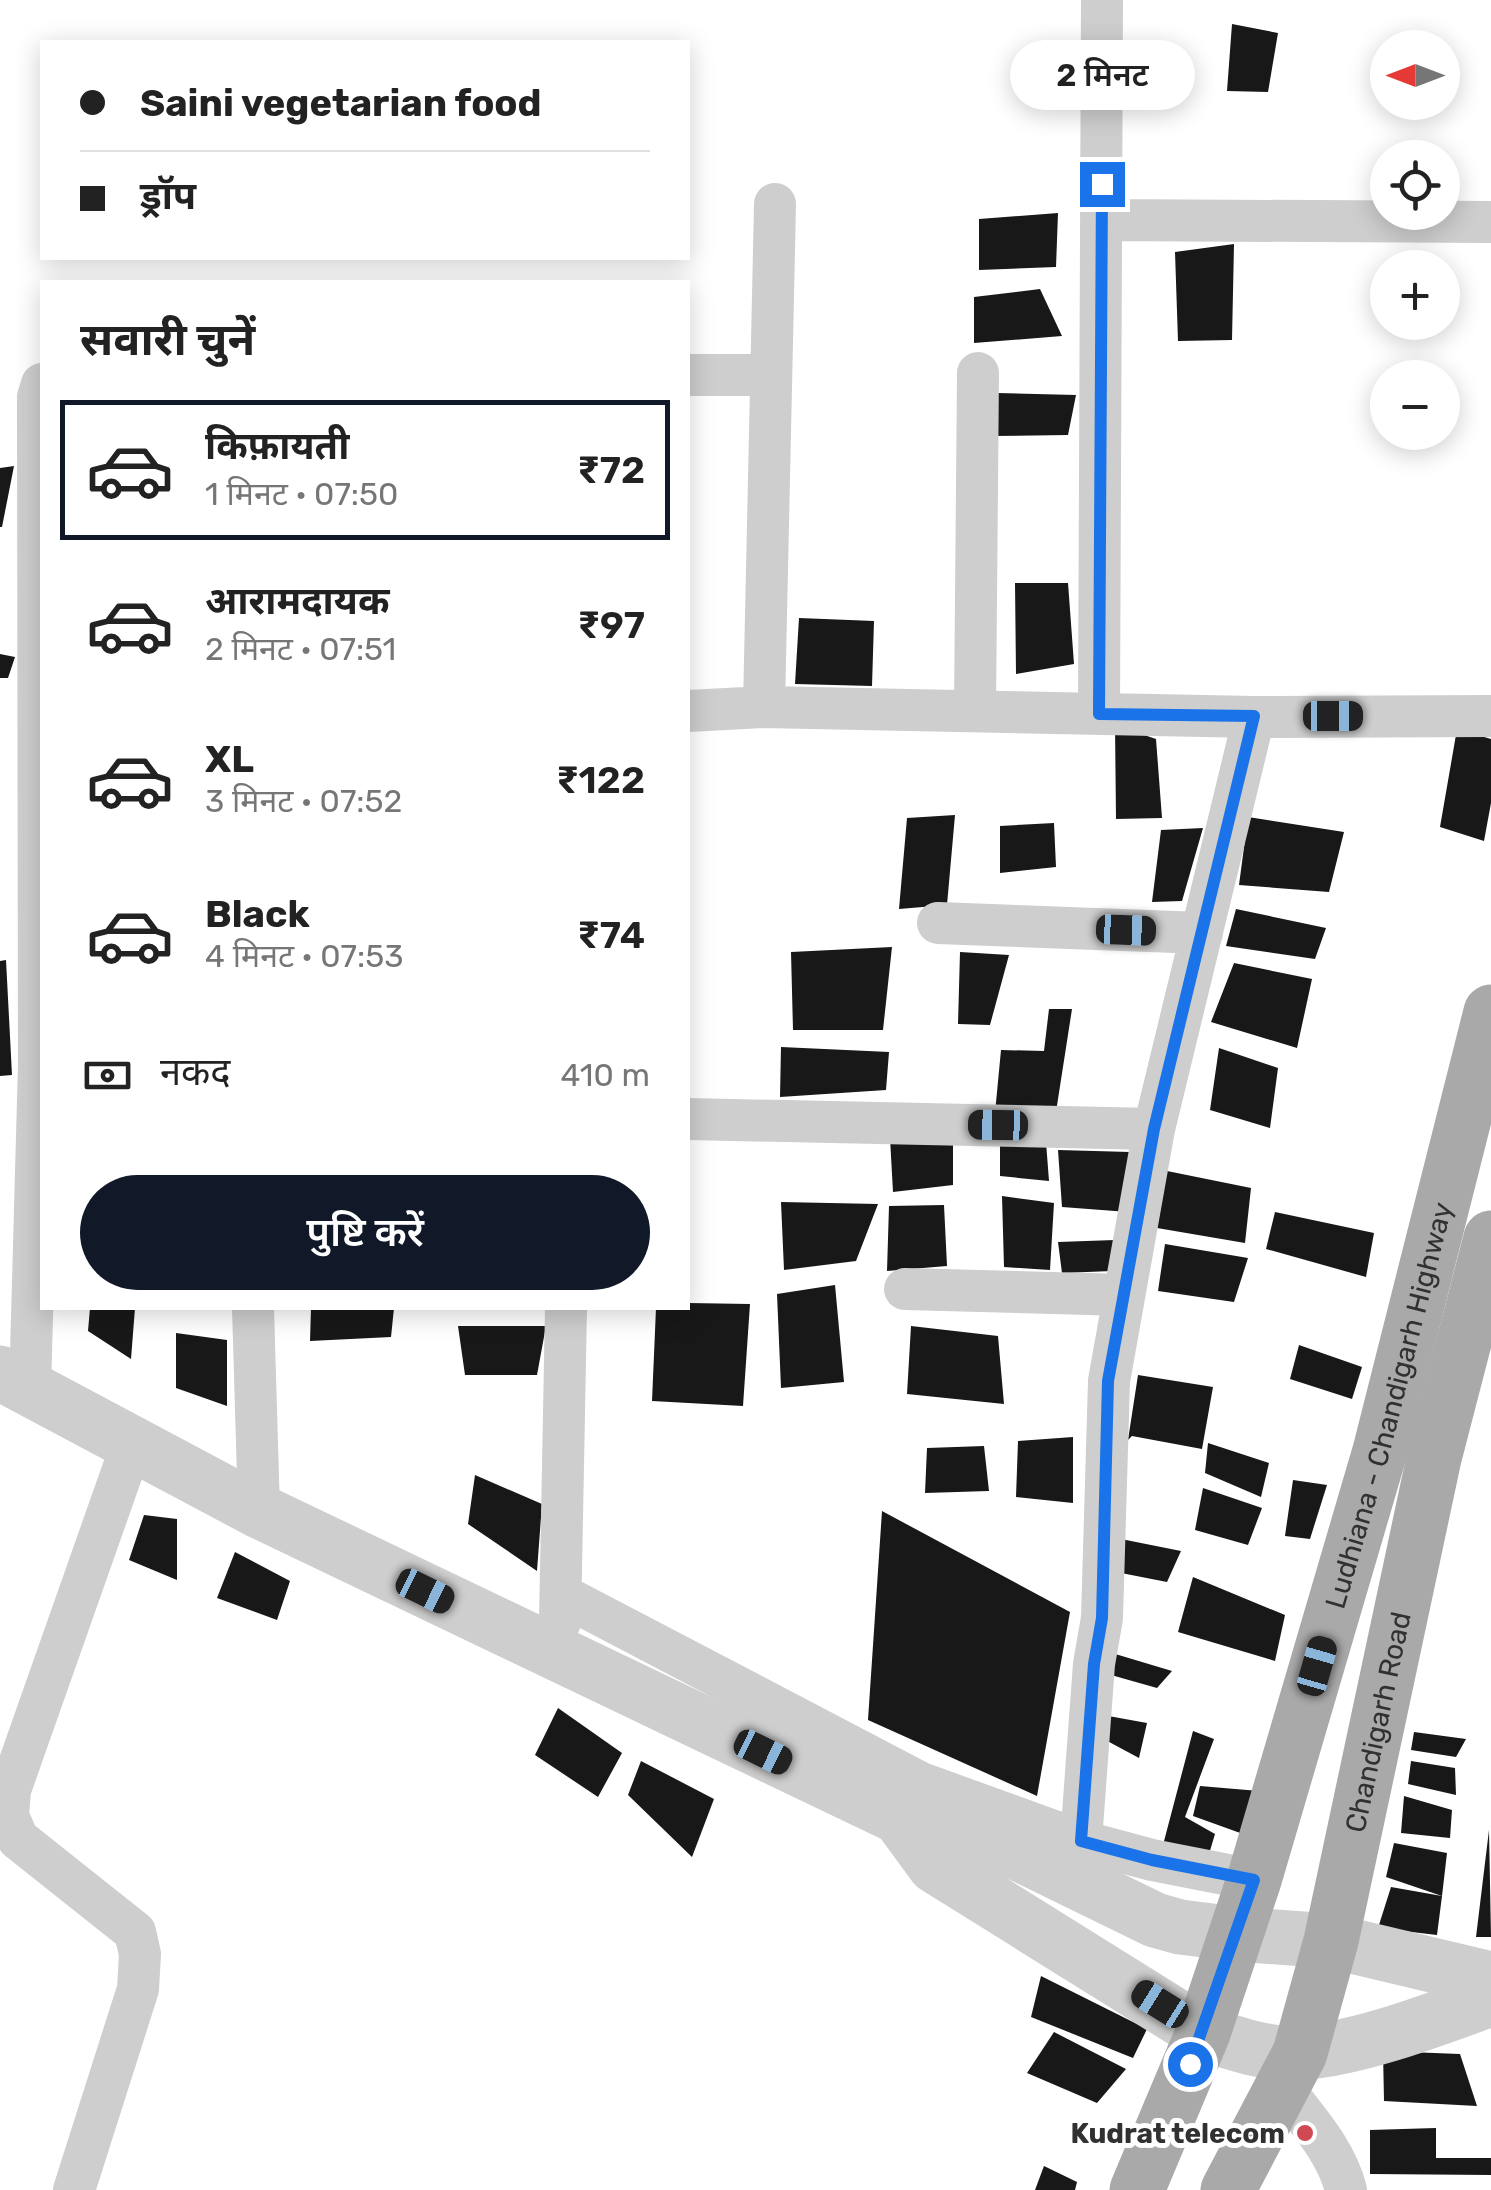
<!DOCTYPE html>
<html lang="hi">
<head>
<meta charset="utf-8">
<style>
  :root { --surface:#fff; --page:#f6f6f6; --text:#222; --muted:#767676; --line:#e0e0e0; --accent:#111827 }
  body { margin:0; font-family:Rubik,"Noto Sans Devanagari",sans-serif; background:var(--page); color:var(--text); height:100vh; display:flex; flex-direction:column; font-size:38px; white-space:nowrap }
  * { box-sizing:border-box; margin:0 }
  p { font-size:32px; color:var(--muted) }
  .icon { flex:none; width:55px; height:55px; fill:none; stroke:currentColor; stroke-width:2; stroke-linecap:round; stroke-linejoin:round }
  .map { position:relative; flex:1; overflow:hidden }
  .sheet { position:absolute; left:40px; top:280px; width:650px; height:1030px; display:flex; flex-direction:column; background:var(--surface); border-radius:0px; box-shadow:0 5px 25px #0003 }
  .sheet>* { flex:none }
  .top-card { position:absolute; left:40px; top:40px; width:650px; height:220px; border-radius:0px; box-shadow:0 5px 25px #0003; display:grid; align-content:center; height:220px; padding:0 40px; background:var(--surface) }
  .needle { width:65px; rotate:270deg }
  .fabs { position:absolute; left:1370px; top:30px; display:grid; gap:20px }
  .fabs a { display:grid; place-items:center; width:90px; height:90px; border-radius:50%; background:var(--surface); box-shadow:0 5px 25px #0003; font-size:50px }
  .end { position:absolute; width:45px; height:45px; margin:-22px; border:12px solid #1a73e8; background:#fff; box-shadow:0 0 0 5px #fff }
  .from { border-radius:50% }
  .bubble { position:absolute; height:70px; border-radius:35px; background:var(--surface); box-shadow:0 5px 25px #0003; font-size:32px; font-weight:600; line-height:70px; text-align:center }
  .car { position:absolute; width:30px; height:60px; margin:-30px -15px; border-radius:12px; box-shadow:0 0 8px 2px #0007; background:linear-gradient(#222 24%,#8ab4d8 0 40%,#222 0 76%,#8ab4d8 0 86%,#222 0) }
  .top-card b { display:flex; align-items:center; gap:35px; height:95px; font-size:38px }
  .top-card b+b { border-top:2px solid var(--line) }
  .top-card i { width:25px; height:25px; background:var(--text) }
  ul { padding:0; list-style:none }
  li { display:flex; align-items:center; gap:30px; height:140px; margin:0 20px 15px; padding:0 20px; border:5px solid transparent; border-radius:0px }
  li div { flex:1 }
  li b { display:block; font-size:38px }
  li em { font-style:normal; font-weight:600 }
  li.current { border-color:var(--accent) }
  li>.icon { width:90px; height:90px; stroke-width:1.5 }
  h2 { padding:0 40px; font-size:45px; line-height:120px }
  .pay { display:flex; align-items:center; gap:25px; height:110px; padding:0 40px; font-size:38px }
  .pay p { margin-inline-start:auto }
  .primary-button { display:flex; gap:20px; margin-top:auto; padding:20px 40px }
  .primary-button a { flex:1; height:115px; border-radius:60px; background:var(--accent); color:#fff; font-size:40px; font-weight:600; line-height:115px; text-align:center }
  .map>svg:first-child { display:block }
  .building { fill:#181818 }
  .lines { fill:none; stroke-linecap:round; stroke-linejoin:round }
  .minor { stroke:#cecece; stroke-width:42 }
  .tertiary { stroke:#cecece; stroke-width:55 }
  .primary { stroke:#a9a9a9; stroke-width:55 }
  .route { stroke:#1a73e8; stroke-width:12 }
  .poi-dot { fill:#d04a54; stroke:#fff; stroke-width:4 }
  .labels { text-anchor:middle; stroke-width:10; stroke-linejoin:round; paint-order:stroke }
  .street-label { font-size:28px; fill:#313131; stroke:#fff }
  .poi-label { font-size:28px; font-weight:bold; fill:#313131; stroke:#fff; text-anchor:end }
</style>
</head>
<body>
<div class="map">
<svg width="1491" height="2190" viewBox="0 0 1491 2190">
  <rect width="100%" height="100%" fill="#fff"/>
  <!-- building -->
  <path class="building" d="M 1232,24 L 1278,33 L 1268,92 L 1227,91 Z
    M 1058,213 L 1056,267 L 979,270 L 979,219 Z
    M 1234,244 L 1232,340 L 1178,341 L 1175,252 Z
    M 1040,289 L 1062,336 L 974,343 L 974,297 Z
    M 997,393 L 1076,395 L 1068,435 L 990,436 Z
    M 14,466 L 2,527 L 0,527 L 0,468 Z
    M 1015,583 L 1068,583 L 1074,664 L 1016,674 Z
    M 799,618 L 874,621 L 872,686 L 795,684 Z
    M 0,654 L 15,657 L 8,678 L 0,678 Z
    M 1115,725 L 1156,739 L 1162,818 L 1116,819 Z
    M 1457,729 L 1491,739 L 1491,803 L 1484,841 L 1440,827 Z
    M 955,815 L 947,905 L 899,909 L 907,818 Z
    M 1248,817 L 1344,832 L 1329,892 L 1239,885 Z
    M 1054,823 L 1056,867 L 1000,873 L 1000,826 Z
    M 1203,828 L 1182,901 L 1152,902 L 1161,830 Z
    M 1236,909 L 1326,928 L 1315,959 L 1226,946 Z
    M 892,947 L 883,1030 L 793,1030 L 791,952 Z
    M 960,952 L 1009,955 L 990,1025 L 958,1024 Z
    M 6,960 L 12,1075 L 0,1076 L 0,961 Z
    M 1234,963 L 1312,979 L 1297,1048 L 1211,1022 Z
    M 1049,1009 L 1072,1009 L 1056,1112 L 995,1113 L 1001,1050 L 1044,1051 Z
    M 781,1047 L 889,1052 L 886,1090 L 780,1097 Z
    M 1219,1048 L 1278,1068 L 1270,1128 L 1210,1110 Z
    M 890,1138 L 953,1139 L 953,1185 L 893,1192 Z
    M 1000,1140 L 1046,1142 L 1049,1181 L 1000,1176 Z
    M 1058,1150 L 1130,1152 L 1128,1212 L 1062,1207 Z
    M 1167,1171 L 1251,1188 L 1245,1243 L 1157,1228 Z
    M 1002,1196 L 1054,1203 L 1050,1270 L 1004,1267 Z
    M 781,1202 L 878,1204 L 856,1261 L 784,1270 Z
    M 944,1205 L 947,1266 L 887,1271 L 889,1206 Z
    M 1275,1212 L 1374,1233 L 1366,1277 L 1266,1249 Z
    M 1115,1240 L 1112,1271 L 1062,1273 L 1058,1242 Z
    M 1165,1244 L 1248,1258 L 1234,1302 L 1158,1291 Z
    M 835,1285 L 844,1382 L 781,1388 L 777,1294 Z
    M 688,1303 L 750,1304 L 743,1406 L 652,1401 L 656,1308 L 688,1308 Z
    M 90,1308 L 135,1308 L 131,1359 L 88,1331 Z
    M 311,1308 L 394,1308 L 391,1337 L 310,1341 Z
    M 458,1326 L 546,1326 L 537,1375 L 465,1375 Z
    M 911,1326 L 998,1336 L 1004,1404 L 907,1394 Z
    M 176,1333 L 227,1340 L 227,1406 L 176,1388 Z
    M 1299,1345 L 1362,1367 L 1352,1399 L 1290,1379 Z
    M 1138,1375 L 1213,1387 L 1202,1449 L 1132,1436 L 1128,1440 Z
    M 1073,1437 L 1073,1503 L 1016,1497 L 1018,1441 Z
    M 1208,1443 L 1269,1463 L 1261,1497 L 1205,1473 Z
    M 984,1446 L 989,1491 L 925,1493 L 927,1448 Z
    M 475,1475 L 542,1504 L 537,1571 L 468,1524 Z
    M 1293,1480 L 1327,1485 L 1310,1539 L 1285,1536 Z
    M 1203,1488 L 1262,1508 L 1248,1545 L 1195,1530 Z
    M 882,1511 L 1070,1612 L 1037,1796 L 868,1720 Z
    M 144,1515 L 177,1519 L 177,1580 L 129,1560 Z
    M 1116,1538 L 1181,1551 L 1167,1582 L 1116,1572 Z
    M 235,1552 L 290,1581 L 277,1620 L 217,1598 Z
    M 1193,1577 L 1285,1615 L 1275,1661 L 1178,1632 Z
    M 1112,1653 L 1172,1671 L 1157,1688 L 1104,1673 Z
    M 558,1708 L 622,1753 L 598,1797 L 535,1755 Z
    M 1103,1715 L 1147,1723 L 1139,1758 L 1098,1736 Z
    M 1193,1731 L 1214,1739 L 1185,1817 L 1215,1834 L 1209,1854 L 1163,1845 Z
    M 1414,1732 L 1466,1739 L 1456,1757 L 1411,1750 Z
    M 641,1761 L 714,1799 L 692,1857 L 628,1795 Z
    M 1411,1761 L 1455,1768 L 1456,1795 L 1408,1784 Z
    M 1200,1786 L 1259,1791 L 1243,1834 L 1193,1816 Z
    M 1404,1796 L 1452,1810 L 1450,1838 L 1401,1833 Z
    M 1489,1830 L 1491,1937 L 1476,1937 Z
    M 1394,1843 L 1447,1853 L 1442,1896 L 1386,1877 Z
    M 1391,1887 L 1442,1896 L 1437,1935 L 1378,1928 Z
    M 1041,1976 L 1147,2029 L 1133,2058 L 1031,2017 Z
    M 1054,2032 L 1126,2069 L 1097,2103 L 1027,2073 Z
    M 1383,2051 L 1460,2054 L 1477,2106 L 1384,2101 Z
    M 1436,2128 L 1436,2158 L 1491,2158 L 1491,2175 L 1370,2174 L 1370,2130 Z
    M 1044,2166 L 1077,2182 L 1075,2190 L 1035,2190 Z"/>
  <g class="lines">
    <!-- minor -->
    <path class="minor" d="M 1101,220 L 1491,222
      M 688,375 L 771,375
      M 764,707 L 775,204
      M 688,711 L 764,707 L 1254,717 L 1491,716
      M 975,711 L 978,373
      M 1099,713 L 1102,0
      M 938,923 L 1202,933
      M 688,1119 L 1154,1129
      M 905,1289 L 1124,1295
      M 253,1308 L 259,1511
      M 30,1389 L 39,1065 L 38,397 L 42,384
      M 562,1595 L 921,1783 L 1081,1841 L 1152,1860 L 1254,1880
      M 560,1622 L 566,1308
      M 1081,1841 L 1094,1664 L 1102,1618 L 1109,1381 L 1154,1129 L 1254,717
      M 1283,2088 C 1307,2120 1336,2150 1346,2190
      M 74,2190 L 138,1989 L 140,1954 L 135,1932 L 18,1839 L 8,1816 L 10,1790 L 132,1444"/>
    <!-- tertiary -->
    <path class="tertiary" d="M 0,1373 L 259,1511 L 899,1817 L 952,1821 L 1155,1920 L 1180,1927 L 1236,1934 L 1331,1941 L 1491,1979
      M 899,1817 L 935,1866 L 1203,2033 C 1233,2043 1270,2056 1302,2053 C 1364,2047 1433,2020 1491,1999"/>
    <!-- primary -->
    <g class="primary">
      <path id="s1" d="M 1137,2190 L 1203,2033 L 1254,1880 L 1380,1451 L 1491,1012"/>
      <path id="s2" d="M 1228,2190 L 1300,2053 L 1331,1941 L 1434,1458 L 1491,1238"/>
    </g>
  </g>
  <g class="lines">
    <!-- route -->
    <path class="route" d="M 1102,184 L 1099,714 L 1254,716 L 1154,1129 L 1108,1381 L 1102,1618 L 1094,1664 L 1081,1841 L 1152,1860 L 1254,1880 L 1190,2064"/>
  </g>
  <!-- markers -->
  <circle class="poi-dot" cx="1305" cy="2133" r="10"/>
  <g class="labels">
    <!-- street labels -->
    <g class="street-label">
      <text dy="10" stroke="none"><textPath href="#s1" startOffset="825">Ludhiana - Chandigarh Highway</textPath></text>
      <text dy="10" stroke="none"><textPath href="#s2" startOffset="495">Chandigarh Road</textPath></text>
    </g>
    <!-- poi labels -->
    <g class="poi-label">
      <text x="1285" y="2143">Kudrat telecom</text>
    </g>
  </g>
</svg>
<div class="fabs">
<a><svg class="needle" viewBox="-14 -14 28 28"><path d="M0-13l5 13h-10z" fill="#e53935"/><path d="M0 13l5-13h-10z" fill="#767676"/></svg></a>
<a><svg class="icon" aria-label="locate" viewBox="0 0 24 24"><circle cx="12" cy="12" r="6"/><path d="M12 2v4M12 18v4M2 12h4M18 12h4"/></svg></a>
<a>+</a>
<a>−</a>
</div>
<i class="end from" style="left:1190px;top:2064px"></i>
<i class="end" style="left:1102px;top:184px"></i>
<div class="bubble" style="left:1010px;top:40px;width:185px">2 मिनट</div>
<i class="car" style="left:1333px;top:716px;rotate:90deg"></i>
<i class="car" style="left:1126px;top:930px;rotate:92deg"></i>
<i class="car" style="left:998px;top:1125px;rotate:271deg"></i>
<i class="car" style="left:425px;top:1591px;rotate:116deg"></i>
<i class="car" style="left:1317px;top:1666px;rotate:16deg"></i>
<i class="car" style="left:763px;top:1752px;rotate:116deg"></i>
<i class="car" style="left:1160px;top:2004px;rotate:302deg"></i>
<div class="top-card">
<b><i class="from"></i>Saini vegetarian food</b>
<b><i></i>ड्रॉप</b>
</div>
<section class="sheet">
<h2>सवारी चुनें</h2>
<ul>
<li class="current"><svg class="icon" aria-label="car" viewBox="0 0 24 24"><path d="M5 17H2v-5l4-1 3-4h7l3 4 3 1v5h-3M9 17h6M6 11h13"/><circle cx="7" cy="17" r="2"/><circle cx="17" cy="17" r="2"/></svg><div><b>किफ़ायती</b><p>1 मिनट · 07:50</p></div><em>₹72</em></li>
<li><svg class="icon" aria-label="car" viewBox="0 0 24 24"><path d="M5 17H2v-5l4-1 3-4h7l3 4 3 1v5h-3M9 17h6M6 11h13"/><circle cx="7" cy="17" r="2"/><circle cx="17" cy="17" r="2"/></svg><div><b>आरामदायक</b><p>2 मिनट · 07:51</p></div><em>₹97</em></li>
<li><svg class="icon" aria-label="car" viewBox="0 0 24 24"><path d="M5 17H2v-5l4-1 3-4h7l3 4 3 1v5h-3M9 17h6M6 11h13"/><circle cx="7" cy="17" r="2"/><circle cx="17" cy="17" r="2"/></svg><div><b>XL</b><p>3 मिनट · 07:52</p></div><em>₹122</em></li>
<li><svg class="icon" aria-label="car" viewBox="0 0 24 24"><path d="M5 17H2v-5l4-1 3-4h7l3 4 3 1v5h-3M9 17h6M6 11h13"/><circle cx="7" cy="17" r="2"/><circle cx="17" cy="17" r="2"/></svg><div><b>Black</b><p>4 मिनट · 07:53</p></div><em>₹74</em></li>
</ul>
<div class="pay"><svg class="icon" aria-label="cash" viewBox="0 0 24 24"><path d="M3 7h18v10H3z"/><circle cx="12" cy="12" r="2"/></svg>नकद<p>410 m</p></div>
<div class="primary-button"><a>पुष्टि करें</a></div>
</section>
</div>
</body>
</html>
